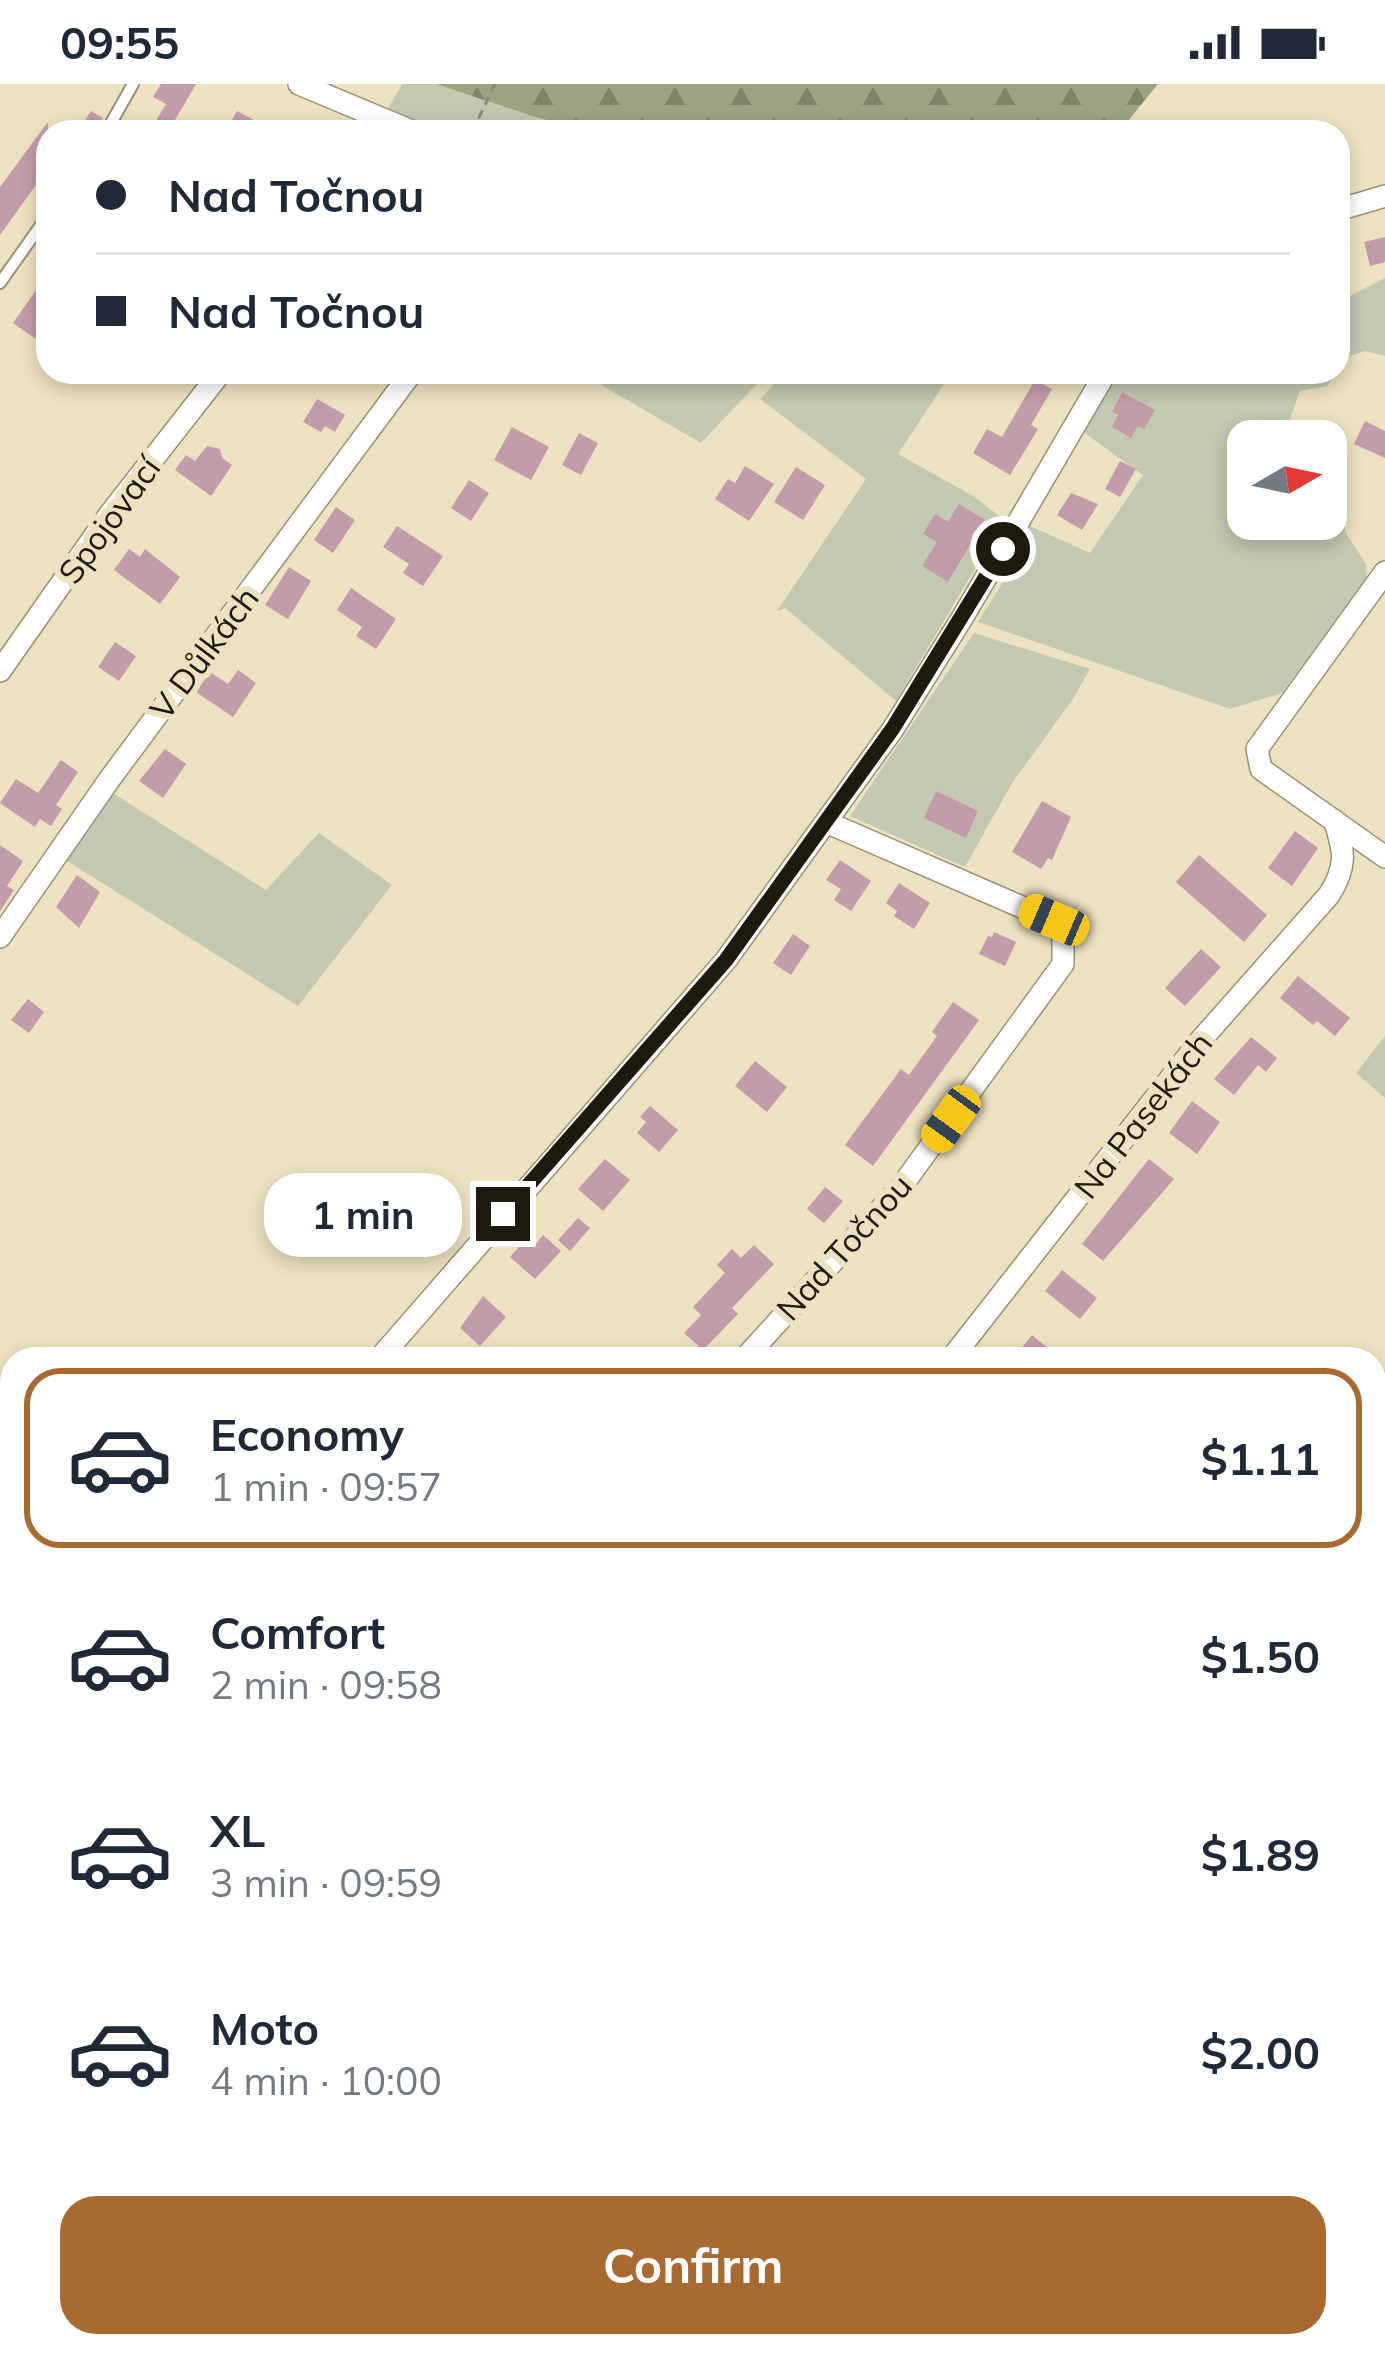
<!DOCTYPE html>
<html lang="en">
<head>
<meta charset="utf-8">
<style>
  :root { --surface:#fff; --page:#f6f6f7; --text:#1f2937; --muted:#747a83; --line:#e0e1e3; --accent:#a96a31 }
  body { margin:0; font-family:Mulish,sans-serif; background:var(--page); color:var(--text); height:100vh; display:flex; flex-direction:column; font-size:45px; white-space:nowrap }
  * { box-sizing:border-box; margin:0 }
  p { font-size:39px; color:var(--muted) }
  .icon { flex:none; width:66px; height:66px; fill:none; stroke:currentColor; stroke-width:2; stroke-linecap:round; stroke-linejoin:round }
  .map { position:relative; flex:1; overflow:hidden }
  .sheet { position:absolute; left:0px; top:1263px; width:1386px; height:1011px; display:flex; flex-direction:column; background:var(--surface); border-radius:36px 36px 0 0; box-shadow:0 6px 18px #0003 }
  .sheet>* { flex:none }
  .guide { position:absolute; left:36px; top:36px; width:1314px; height:264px; border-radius:36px; box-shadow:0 6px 18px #0003; display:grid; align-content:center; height:264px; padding:0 60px; background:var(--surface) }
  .needle { width:78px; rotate:81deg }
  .buttons { position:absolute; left:1227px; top:336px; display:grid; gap:24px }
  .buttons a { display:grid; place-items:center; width:120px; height:120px; border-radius:24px; background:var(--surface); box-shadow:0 6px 18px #0003; font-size:60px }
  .end { position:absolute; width:54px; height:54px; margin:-27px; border:15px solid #1e1a0e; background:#fff; box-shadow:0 0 0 6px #fff }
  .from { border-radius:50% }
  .bubble { position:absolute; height:84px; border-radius:36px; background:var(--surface); box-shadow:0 6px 18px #0003; font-size:39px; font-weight:700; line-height:84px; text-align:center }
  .car { position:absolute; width:36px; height:72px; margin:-36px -18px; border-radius:15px; box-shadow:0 0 9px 3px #0007; background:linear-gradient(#f5c518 24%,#345 0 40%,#f5c518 0 76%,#345 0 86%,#f5c518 0) }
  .guide b { display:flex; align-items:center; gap:42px; height:114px; font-size:45px }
  .guide b+b { border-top:3px solid var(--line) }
  .guide i { width:30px; height:30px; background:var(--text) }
  ul { padding:21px 0 0; list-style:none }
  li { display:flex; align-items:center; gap:36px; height:180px; margin:0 24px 18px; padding:0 36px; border:6px solid transparent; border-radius:36px }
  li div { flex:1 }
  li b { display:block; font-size:45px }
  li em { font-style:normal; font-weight:700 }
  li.active { border-color:var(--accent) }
  li>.icon { width:108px; height:108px; stroke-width:1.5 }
  .action { display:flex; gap:24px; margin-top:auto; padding:24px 60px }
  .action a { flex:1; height:138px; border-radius:36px; background:var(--accent); color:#fff; font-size:48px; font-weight:700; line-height:138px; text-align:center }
  .status { display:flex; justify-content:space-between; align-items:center; height:84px; padding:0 60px; background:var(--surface); direction:ltr }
  .status svg { height:33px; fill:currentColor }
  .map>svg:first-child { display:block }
  .grass { fill:#c3c8b3 }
  .forest { fill:url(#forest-firs) }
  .building { fill:#c39ca9 }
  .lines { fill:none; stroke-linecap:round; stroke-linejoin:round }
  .lane-casing { stroke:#9b9172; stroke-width:14 }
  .street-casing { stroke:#9b9172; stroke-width:24 }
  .path { stroke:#908870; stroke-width:3; stroke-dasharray:9 6; stroke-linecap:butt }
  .lane { stroke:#fff; stroke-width:10 }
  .street { stroke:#fff; stroke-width:21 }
  .route { stroke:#1e1a0e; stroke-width:15 }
  .labels { text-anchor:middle; stroke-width:12; stroke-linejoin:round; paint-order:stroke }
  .street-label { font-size:33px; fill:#1e1a0e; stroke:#ece1c0 }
</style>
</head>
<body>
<div class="status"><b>09:55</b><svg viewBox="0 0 49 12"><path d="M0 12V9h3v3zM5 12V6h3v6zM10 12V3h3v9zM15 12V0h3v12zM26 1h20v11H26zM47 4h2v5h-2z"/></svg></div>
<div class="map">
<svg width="1385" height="2273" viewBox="0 0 1385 2273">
  <defs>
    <pattern id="forest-firs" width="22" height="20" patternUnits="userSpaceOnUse" patternTransform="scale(3)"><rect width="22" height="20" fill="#9ca381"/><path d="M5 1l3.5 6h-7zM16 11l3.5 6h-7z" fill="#7f8468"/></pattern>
  </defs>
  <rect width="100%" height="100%" fill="#ece1c0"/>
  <!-- grass -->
  <path class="grass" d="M 402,0 L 436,0 L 538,34 L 600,48 L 414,48 L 381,36 Z
    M 1385,194 L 1385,272 L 1365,267 L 1350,272 L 1327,302 L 1300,307 L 1282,357 L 1248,357 L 1248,435 L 1326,435 L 1326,383 L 1344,403 L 1345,448 L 1366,480 L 1367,494 L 1282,609 L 1230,625 L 978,538 L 1026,461 L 1019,455 L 1030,442 L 1090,469 L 1143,391 L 1083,348 L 1117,288 L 1338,288 L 1338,218 Z
    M 579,288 L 768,288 L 701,359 Z
    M 785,288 L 952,288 L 898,370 L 975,413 L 1004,436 L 896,617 L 785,524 L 777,527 L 866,395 L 760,315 Z
    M 974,549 L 1090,585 L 1073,615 L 1012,699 L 965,783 L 850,732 Z
    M 108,706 L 266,806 L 319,749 L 392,801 L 298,922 L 64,775 Z
    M 1385,952 L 1385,1014 L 1356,989 Z
    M 938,2262 L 1151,2262 L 1151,2273 L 936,2273 Z"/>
  <!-- forest -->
  <path class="forest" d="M 436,0 L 1158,0 L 1119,48 L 600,48 L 538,34 Z"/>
  <!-- building -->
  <path class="building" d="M 161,0 L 196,0 L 168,48 L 149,48 L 166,20 L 153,13 Z
    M 91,27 L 103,34 L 96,48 L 77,48 Z
    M 237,27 L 276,48 L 225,48 Z
    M 48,38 L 48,84 L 0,151 L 0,103 Z
    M 1385,153 L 1385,178 L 1370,182 L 1364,158 Z
    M 48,189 L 48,238 L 36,255 L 13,239 Z
    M 1035,296 L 1052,305 L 1031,341 L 1038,345 L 1010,391 L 973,369 L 987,345 L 1002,353 Z
    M 1122,308 L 1155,326 L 1144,345 L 1138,342 L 1131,354 L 1112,343 L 1118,331 L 1112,328 Z
    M 317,315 L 345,331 L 335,348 L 325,342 L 321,348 L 303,338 Z
    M 1365,337 L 1385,347 L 1385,374 L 1354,360 Z
    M 512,343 L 549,363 L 531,396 L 494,376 Z
    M 579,349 L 598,359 L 581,391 L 562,381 Z
    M 207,362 L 220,365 L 222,374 L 232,381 L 211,412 L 175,386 L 186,371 L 195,377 Z
    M 1120,377 L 1136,385 L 1120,413 L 1105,405 Z
    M 745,382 L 774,400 L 749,437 L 715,415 L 728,395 L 735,399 Z
    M 796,383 L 825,401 L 803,436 L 774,418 Z
    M 469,396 L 489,409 L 471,437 L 451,424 Z
    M 1071,409 L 1098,420 L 1082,446 L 1057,431 Z
    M 959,420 L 985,436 L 971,451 L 974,454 L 948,498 L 922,482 L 937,458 L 923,450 L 935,430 L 948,438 Z
    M 336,423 L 355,436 L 333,469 L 314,456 Z
    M 397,442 L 443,472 L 423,502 L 403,489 L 409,480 L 383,463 Z
    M 129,465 L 140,473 L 145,465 L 180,493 L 160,520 L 114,486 Z
    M 289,483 L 311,497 L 288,535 L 265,521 Z
    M 351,504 L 396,535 L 376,565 L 356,552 L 362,543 L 337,526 Z
    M 115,558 L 136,572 L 119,597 L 98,583 Z
    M 238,586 L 256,599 L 233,633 L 196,608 L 210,588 L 228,600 Z
    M 165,665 L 186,680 L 163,714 L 139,697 Z
    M 61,676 L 78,688 L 56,721 L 62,725 L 51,742 L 40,735 L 35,743 L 0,719 L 16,695 L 38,709 Z
    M 936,707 L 978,727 L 966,754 L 924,734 Z
    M 1042,717 L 1071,733 L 1052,776 L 1048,774 L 1041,785 L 1012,768 Z
    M 1295,747 L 1318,764 L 1292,802 L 1268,784 Z
    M 0,761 L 23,777 L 7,802 L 14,806 L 0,827 Z
    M 1199,771 L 1267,831 L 1244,858 L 1176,798 Z
    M 840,776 L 871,797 L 851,827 L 834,816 L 841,805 L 826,796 Z
    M 77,791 L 100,808 L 79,844 L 56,823 Z
    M 899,799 L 930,819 L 914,845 L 894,832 L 897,827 L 886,819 Z
    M 994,848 L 1016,858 L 1005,882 L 979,870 L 988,852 L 992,853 Z
    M 793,850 L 810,862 L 791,891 L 773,879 Z
    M 1201,865 L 1221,883 L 1185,922 L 1165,904 Z
    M 1298,892 L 1350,934 L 1335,952 L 1317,937 L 1313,941 L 1280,914 Z
    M 28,915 L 44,928 L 29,949 L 11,936 Z
    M 953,918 L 979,936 L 873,1082 L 845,1061 L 901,985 L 909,991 L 937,952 L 932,948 Z
    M 1251,953 L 1277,974 L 1266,988 L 1258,981 L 1234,1011 L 1214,995 Z
    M 755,977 L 787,1003 L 767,1028 L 735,1002 Z
    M 1192,1017 L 1220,1038 L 1197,1070 L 1169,1049 Z
    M 650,1022 L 678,1046 L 659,1068 L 637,1049 L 646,1038 L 640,1033 Z
    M 605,1075 L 630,1096 L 603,1127 L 578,1105 Z
    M 1149,1075 L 1174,1095 L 1103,1177 L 1082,1160 Z
    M 825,1103 L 843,1117 L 824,1139 L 807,1125 Z
    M 578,1134 L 590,1144 L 570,1167 L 558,1156 Z
    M 543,1151 L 561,1167 L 535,1195 L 510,1173 L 528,1153 L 536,1160 Z
    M 754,1161 L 774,1180 L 732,1224 L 738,1230 L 703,1266 L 684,1249 L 701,1231 L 693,1223 L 725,1189 L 717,1181 L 732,1165 L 741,1174 Z
    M 1062,1186 L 1097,1214 L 1080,1235 L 1045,1207 Z
    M 483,1212 L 506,1233 L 480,1262 L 460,1244 Z
    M 1032,1251 L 1061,1275 L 1013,1275 Z"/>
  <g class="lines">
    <!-- lane casing -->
    <g class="lane-casing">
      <path id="lane" d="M 106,48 L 133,0
        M 0,199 L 48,131
        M 1374,1507 L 1385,1513"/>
    </g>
    <!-- street casing -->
    <g class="street-casing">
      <path id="street" d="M 299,0 L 414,48
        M 1338,126 L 1385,112
        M 1385,488 L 1257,665 L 1261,685 L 1385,773
        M 0,587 L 110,430 L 221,288
        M 0,853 L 109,696 L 412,288
        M 379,1275 L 726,876 L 893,645 L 964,531 L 1106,288
        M 744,1275 L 901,1103 L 1063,880 L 1063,847 L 1054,837 L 826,738
        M 951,1275 L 1200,957 L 1329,811 C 1347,783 1345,767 1334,736
        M 1374,1470 L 1385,1454
        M 0,1813 L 12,1791
        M 1374,1925 L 1385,1916
        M 185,2273 L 186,2262
        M 836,2273 L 838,2262
        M 1156,2273 L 1156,2262"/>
    </g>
    <!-- path -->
    <path class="path" d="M 472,48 L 495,0"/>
    <!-- lane -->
    <use href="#lane" class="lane"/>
    <!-- street -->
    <use href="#street" class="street"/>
  </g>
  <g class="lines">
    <!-- route -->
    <path class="route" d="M 503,1130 L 726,876 L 893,644 L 1003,465"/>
  </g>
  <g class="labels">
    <!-- street labels -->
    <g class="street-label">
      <text transform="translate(109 436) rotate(-54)" y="12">Spojovací</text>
      <text transform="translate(204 569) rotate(-53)" y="12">V Důlkách</text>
      <text transform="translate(1143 1031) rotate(-52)" y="12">Na Pasekách</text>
      <text transform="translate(844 1163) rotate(-48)" y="12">Nad Točnou</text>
    </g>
  </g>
</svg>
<div class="buttons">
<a><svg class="needle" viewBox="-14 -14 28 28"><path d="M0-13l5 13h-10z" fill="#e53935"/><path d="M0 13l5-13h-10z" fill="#747a83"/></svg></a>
</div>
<i class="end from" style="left:1003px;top:465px"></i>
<i class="end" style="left:503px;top:1130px"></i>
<div class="bubble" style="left:264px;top:1089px;width:198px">1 min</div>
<i class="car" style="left:1054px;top:836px;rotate:293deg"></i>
<i class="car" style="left:951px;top:1035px;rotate:216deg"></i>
<div class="guide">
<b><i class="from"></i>Nad Točnou</b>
<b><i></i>Nad Točnou</b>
</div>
<section class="sheet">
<ul>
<li class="active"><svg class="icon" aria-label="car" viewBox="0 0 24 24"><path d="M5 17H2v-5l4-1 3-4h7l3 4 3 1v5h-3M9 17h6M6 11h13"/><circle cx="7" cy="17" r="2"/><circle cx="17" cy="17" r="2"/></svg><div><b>Economy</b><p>1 min · 09:57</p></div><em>$1.11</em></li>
<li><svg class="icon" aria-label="car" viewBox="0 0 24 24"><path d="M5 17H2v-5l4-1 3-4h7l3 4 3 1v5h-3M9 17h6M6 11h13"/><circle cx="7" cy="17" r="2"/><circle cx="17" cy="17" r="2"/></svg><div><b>Comfort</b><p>2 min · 09:58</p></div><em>$1.50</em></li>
<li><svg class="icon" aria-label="car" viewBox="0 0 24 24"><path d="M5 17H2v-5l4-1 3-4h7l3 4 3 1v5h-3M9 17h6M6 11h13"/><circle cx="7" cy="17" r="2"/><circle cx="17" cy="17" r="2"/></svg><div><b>XL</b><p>3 min · 09:59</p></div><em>$1.89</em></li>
<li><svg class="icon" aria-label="car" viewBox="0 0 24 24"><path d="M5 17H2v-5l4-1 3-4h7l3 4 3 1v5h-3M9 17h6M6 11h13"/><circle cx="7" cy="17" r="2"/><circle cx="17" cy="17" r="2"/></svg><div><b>Moto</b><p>4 min · 10:00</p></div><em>$2.00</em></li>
</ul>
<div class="action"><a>Confirm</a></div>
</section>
</div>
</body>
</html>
